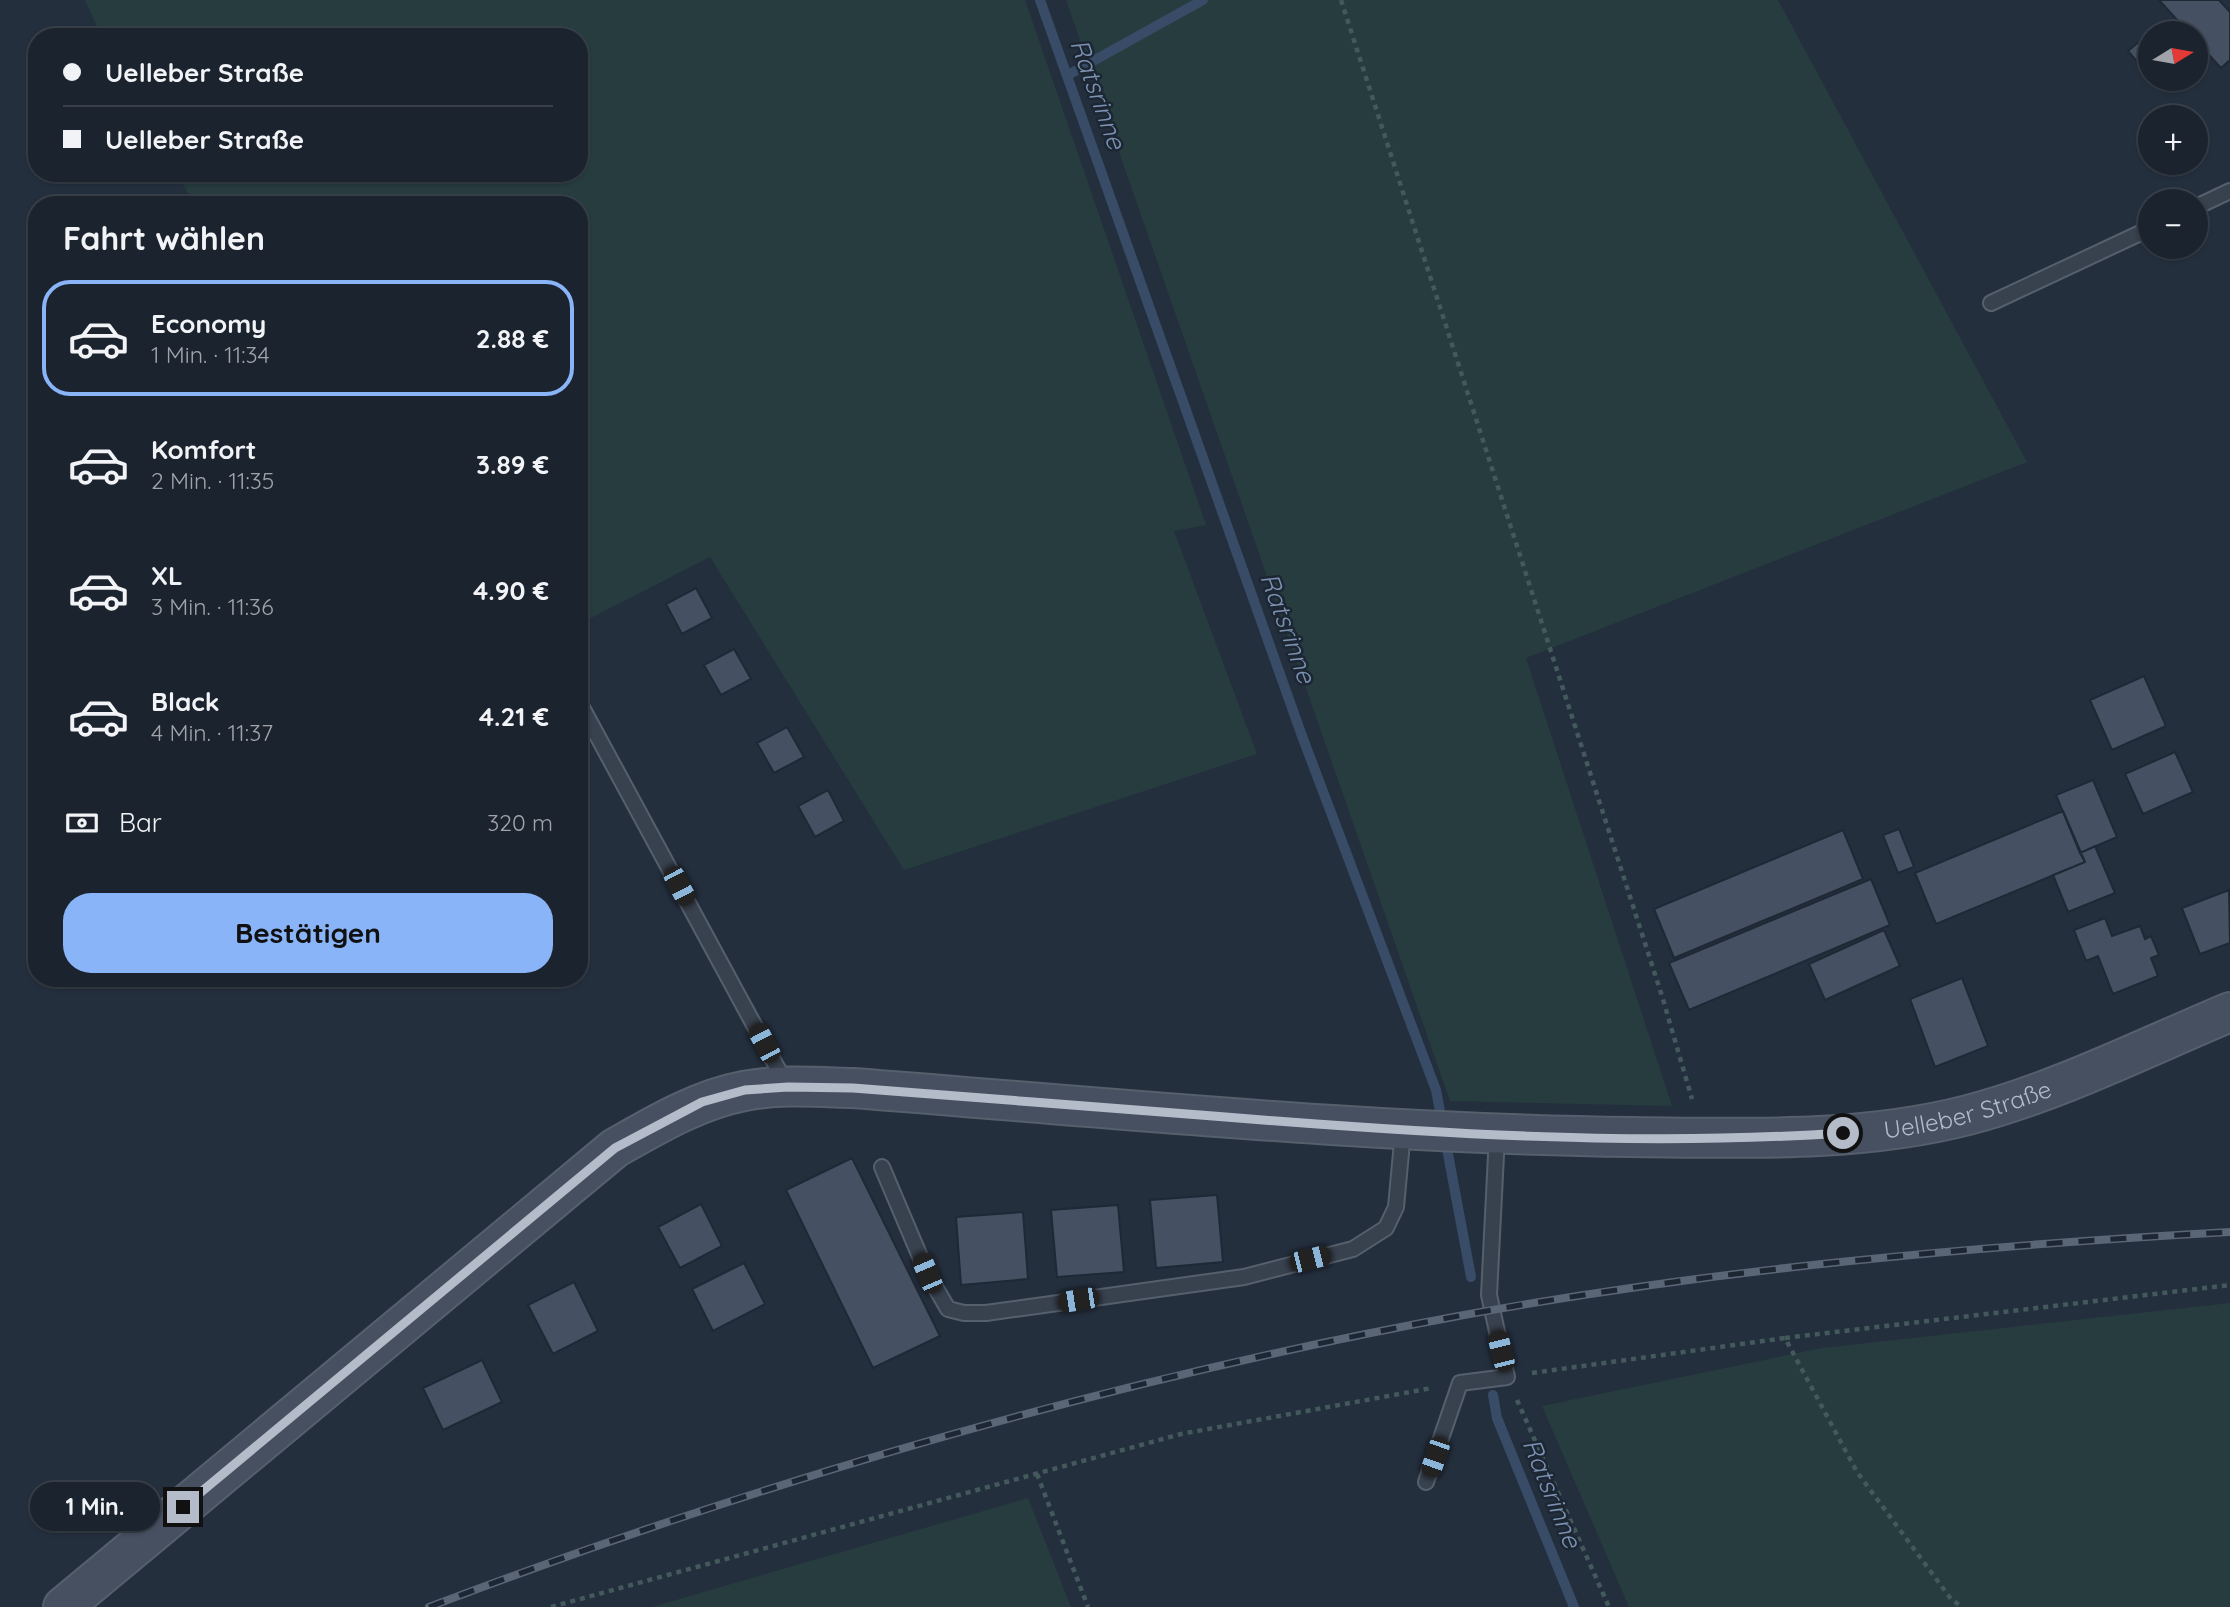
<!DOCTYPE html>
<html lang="de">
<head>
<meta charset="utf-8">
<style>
  :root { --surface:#1b232e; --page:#282f3a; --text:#f1f3f6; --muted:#a0a4aa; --line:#39404a; --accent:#8ab4f8 }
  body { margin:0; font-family:Quicksand,sans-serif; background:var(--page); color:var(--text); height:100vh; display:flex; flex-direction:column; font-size:26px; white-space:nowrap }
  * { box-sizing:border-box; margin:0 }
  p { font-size:23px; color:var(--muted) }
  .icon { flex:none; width:38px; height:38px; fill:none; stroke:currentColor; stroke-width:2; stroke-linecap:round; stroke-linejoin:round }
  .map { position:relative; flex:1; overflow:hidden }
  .side { position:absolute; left:28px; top:196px; width:560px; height:791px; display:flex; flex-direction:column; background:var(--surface); border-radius:28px; box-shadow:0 2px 5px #0004,0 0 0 2px var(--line) }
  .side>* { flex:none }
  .guide { position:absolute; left:28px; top:28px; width:560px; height:154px; border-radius:28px; box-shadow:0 2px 5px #0004,0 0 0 2px var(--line); display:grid; align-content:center; height:154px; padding:0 35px; background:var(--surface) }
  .needle { width:46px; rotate:79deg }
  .buttons { position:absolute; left:2138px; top:21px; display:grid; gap:14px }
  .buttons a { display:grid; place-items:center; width:70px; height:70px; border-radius:50%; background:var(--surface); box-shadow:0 2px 5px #0004,0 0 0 2px var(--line); font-size:35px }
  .end { position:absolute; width:32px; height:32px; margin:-16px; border:9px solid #b4bcc9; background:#111; box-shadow:0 0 0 4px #111 }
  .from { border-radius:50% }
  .bubble { position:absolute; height:49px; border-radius:24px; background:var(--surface); box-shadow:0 2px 5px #0004,0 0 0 2px var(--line); font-size:23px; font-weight:700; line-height:49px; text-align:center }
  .car { position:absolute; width:21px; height:42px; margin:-21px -10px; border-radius:9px; box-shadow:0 0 5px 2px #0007; background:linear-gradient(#222 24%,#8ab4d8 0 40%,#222 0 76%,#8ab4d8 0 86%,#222 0) }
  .guide b { display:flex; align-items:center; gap:24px; height:66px; font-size:26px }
  .guide b+b { border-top:2px solid var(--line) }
  .guide i { width:18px; height:18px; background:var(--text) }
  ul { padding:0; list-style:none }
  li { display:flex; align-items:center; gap:21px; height:116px; margin:0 14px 10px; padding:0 21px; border:4px solid transparent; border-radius:28px }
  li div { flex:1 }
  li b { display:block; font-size:26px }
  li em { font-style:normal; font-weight:700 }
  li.on { border-color:var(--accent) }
  li>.icon { width:63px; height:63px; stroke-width:1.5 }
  h2 { padding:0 35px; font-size:32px; line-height:84px }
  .pay { display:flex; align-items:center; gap:18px; height:77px; padding:0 35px; font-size:26px }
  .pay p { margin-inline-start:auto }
  .cta { display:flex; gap:14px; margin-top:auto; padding:14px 35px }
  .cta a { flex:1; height:80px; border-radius:28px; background:var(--accent); color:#111; font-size:28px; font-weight:700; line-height:80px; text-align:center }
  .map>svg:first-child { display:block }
  .green { fill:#263c3f }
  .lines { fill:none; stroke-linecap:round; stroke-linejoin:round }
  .stream { stroke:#394c67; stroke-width:10 }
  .building { fill:#455162; stroke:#1f2835; stroke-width:2 }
  .lane-casing { stroke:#565f6c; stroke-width:18 }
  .secondary-casing { stroke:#565f6c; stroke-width:42 }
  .path { stroke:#44595c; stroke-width:4.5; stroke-dasharray:5 5; stroke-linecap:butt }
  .lane { stroke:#38414e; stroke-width:14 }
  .secondary { stroke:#465061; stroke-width:38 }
  .rail-casing { stroke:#5a6575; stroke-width:8 }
  .rail { stroke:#1d2633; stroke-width:5; stroke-dasharray:16; stroke-linecap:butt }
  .route { stroke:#b4bcc9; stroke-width:9 }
  .labels { text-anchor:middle; stroke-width:5; stroke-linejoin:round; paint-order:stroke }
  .street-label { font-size:24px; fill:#b4bcc9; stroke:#1d2633 }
  .water-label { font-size:26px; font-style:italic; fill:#7c92b1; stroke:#1d2633 }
</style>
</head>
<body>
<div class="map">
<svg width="2230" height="1607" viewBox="0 0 2230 1607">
  <rect width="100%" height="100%" fill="#242f3e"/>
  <!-- green -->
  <path class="green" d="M 85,0 L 1025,0 L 1206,525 L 1174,531 L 1257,754 L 904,870 L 710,557 L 579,624 L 579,205 L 195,205 L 176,173 L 579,173 L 579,37 L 102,37 Z
    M 1066,0 L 1778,0 L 2027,462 L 1526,658 L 1672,1106 L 1450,1101 Z
    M 2230,1303 L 2230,1607 L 1629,1607 L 1542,1406 L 1822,1348 Z
    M 1028,1498 L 1071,1607 L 652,1607 Z"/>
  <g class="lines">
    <!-- stream -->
    <path class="stream" d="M 1040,0 L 1302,736 L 1436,1090 L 1471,1277
      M 1068,75 L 1203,0
      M 1493,1395 L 1497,1418 L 1574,1607"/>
  </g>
  <!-- building -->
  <path class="building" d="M 2159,0 L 2219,0 L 2230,12 L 2230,60 L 2221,68 L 2196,41 L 2196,33 L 2189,33 Z
    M 2147,35 L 2151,40 L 2151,78 L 2128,51 Z
    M 2152,79 L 2171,79 L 2160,88 Z
    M 696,588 L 712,618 L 682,634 L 666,604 Z
    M 734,649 L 751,679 L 721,695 L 704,665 Z
    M 2144,676 L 2166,726 L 2112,750 L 2090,700 Z
    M 787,727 L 804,757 L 774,773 L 757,743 Z
    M 2175,752 L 2193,792 L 2143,814 L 2125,774 Z
    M 2093,780 L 2117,837 L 2080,853 L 2056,795 Z
    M 828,790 L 844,821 L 815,837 L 798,806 Z
    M 2063,811 L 2085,862 L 1936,924 L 1915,873 Z
    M 1899,829 L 1914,867 L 1898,873 L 1883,835 Z
    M 1843,830 L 1863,879 L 1674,958 L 1654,909 Z
    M 2095,846 L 2115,893 L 2068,912 L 2053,875 L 2085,862 L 2080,853 Z
    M 1871,879 L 1890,925 L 1689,1010 L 1669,963 Z
    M 2229,890 L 2230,943 L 2200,954 L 2182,908 Z
    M 2105,918 L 2112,936 L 2140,926 L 2145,939 L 2151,936 L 2159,955 L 2151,958 L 2158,976 L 2113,994 L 2098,956 L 2086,961 L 2074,930 Z
    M 1884,930 L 1900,966 L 1825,1000 L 1809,964 Z
    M 1962,978 L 1988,1046 L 1935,1067 L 1910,999 Z
    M 852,1158 L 940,1336 L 873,1368 L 786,1190 Z
    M 1217,1195 L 1223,1262 L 1156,1268 L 1150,1200 Z
    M 701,1204 L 722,1246 L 680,1268 L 658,1227 Z
    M 1118,1205 L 1124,1272 L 1057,1277 L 1051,1210 Z
    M 1023,1212 L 1028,1279 L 961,1285 L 956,1217 Z
    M 744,1263 L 765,1304 L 713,1331 L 692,1289 Z
    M 574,1282 L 598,1331 L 553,1354 L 528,1305 Z
    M 482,1360 L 502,1402 L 443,1430 L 423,1388 Z"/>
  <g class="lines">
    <!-- lane casing -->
    <g class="lane-casing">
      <path id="lane" d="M 2196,207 L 2230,191
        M 1991,303 L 2151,228
        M 579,702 L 785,1082
        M 882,1167 L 927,1273 L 948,1309 L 964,1313 L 986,1313 L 1244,1277 L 1353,1249 L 1386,1228 L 1396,1207 L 1403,1131
        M 1426,1482 L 1460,1383 L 1507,1377 L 1489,1295 L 1497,1135"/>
    </g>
    <!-- secondary casing -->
    <g class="secondary-casing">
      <g id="secondary">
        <path id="s1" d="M 63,1607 L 615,1148 C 656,1125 697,1100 744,1091 C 779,1084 817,1087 853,1088 C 1113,1108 1372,1134 1632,1137 C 1743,1138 1860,1143 1968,1115 C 2059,1091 2144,1048 2230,1012"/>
      </g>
    </g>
    <!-- path -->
    <path class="path" d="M 1341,0 L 1662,996 L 1692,1099
      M 1785,1338 L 2230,1285
      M 1532,1373 L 1785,1338 L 1857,1472 L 1951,1599 L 1962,1607
      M 1517,1400 L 1609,1607
      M 1037,1474 L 1088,1607
      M 551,1607 L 1181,1434 L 1432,1388"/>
    <!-- lane -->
    <use href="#lane" class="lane"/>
    <!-- secondary -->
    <use href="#secondary" class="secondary"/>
    <!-- rail casing -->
    <g class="rail-casing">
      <path id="rail" d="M 429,1607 C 765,1480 1110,1380 1464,1315 C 1717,1269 1973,1246 2230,1232"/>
    </g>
    <!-- rail -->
    <use href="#rail" class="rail"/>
  </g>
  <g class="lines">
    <!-- route -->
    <path class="route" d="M 183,1507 L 615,1148 L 702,1102 L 745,1090 L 788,1087 L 853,1088 C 973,1098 1093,1106 1213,1116 C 1422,1133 1633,1147 1843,1133"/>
  </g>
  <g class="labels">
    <!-- street labels -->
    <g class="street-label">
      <text dy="8" stroke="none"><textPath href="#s1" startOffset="2088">Uelleber Straße</textPath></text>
    </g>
    <!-- water labels -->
    <g class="water-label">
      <text transform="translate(1098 94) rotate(70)" y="9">Ratsrinne</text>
      <text transform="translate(1288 628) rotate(70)" y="9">Ratsrinne</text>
      <text transform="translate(1552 1493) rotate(68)" y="9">Ratsrinne</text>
    </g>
  </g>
</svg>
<div class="buttons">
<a><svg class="needle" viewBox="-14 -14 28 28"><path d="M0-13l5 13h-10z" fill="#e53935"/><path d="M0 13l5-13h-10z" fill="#a0a4aa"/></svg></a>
<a>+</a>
<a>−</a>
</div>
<i class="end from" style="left:1843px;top:1133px"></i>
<i class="end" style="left:183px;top:1507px"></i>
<div class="bubble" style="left:30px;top:1482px;width:130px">1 Min.</div>
<i class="car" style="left:679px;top:886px;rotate:152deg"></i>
<i class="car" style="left:764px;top:1043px;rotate:332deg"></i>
<i class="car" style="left:1310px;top:1259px;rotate:76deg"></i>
<i class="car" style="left:927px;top:1273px;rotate:337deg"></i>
<i class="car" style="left:1078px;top:1300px;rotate:261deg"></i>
<i class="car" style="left:1501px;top:1351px;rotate:346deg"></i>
<i class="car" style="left:1435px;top:1457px;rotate:199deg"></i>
<div class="guide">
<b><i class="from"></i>Uelleber Straße</b>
<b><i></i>Uelleber Straße</b>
</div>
<section class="side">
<h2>Fahrt wählen</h2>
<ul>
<li class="on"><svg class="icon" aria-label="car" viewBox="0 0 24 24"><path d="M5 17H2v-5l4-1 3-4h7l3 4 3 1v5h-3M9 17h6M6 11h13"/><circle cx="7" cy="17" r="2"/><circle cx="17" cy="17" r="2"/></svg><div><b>Economy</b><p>1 Min. · 11:34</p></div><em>2.88 €</em></li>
<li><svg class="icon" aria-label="car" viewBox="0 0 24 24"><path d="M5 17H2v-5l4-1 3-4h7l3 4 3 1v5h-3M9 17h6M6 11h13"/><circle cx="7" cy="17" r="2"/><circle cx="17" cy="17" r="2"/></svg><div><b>Komfort</b><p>2 Min. · 11:35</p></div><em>3.89 €</em></li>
<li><svg class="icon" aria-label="car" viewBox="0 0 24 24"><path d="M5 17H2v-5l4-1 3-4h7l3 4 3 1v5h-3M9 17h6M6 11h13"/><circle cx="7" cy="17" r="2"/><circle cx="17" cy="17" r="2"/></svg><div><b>XL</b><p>3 Min. · 11:36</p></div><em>4.90 €</em></li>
<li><svg class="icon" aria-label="car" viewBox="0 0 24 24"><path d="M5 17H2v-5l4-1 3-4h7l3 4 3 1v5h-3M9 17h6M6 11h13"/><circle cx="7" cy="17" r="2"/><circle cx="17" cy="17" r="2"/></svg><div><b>Black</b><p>4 Min. · 11:37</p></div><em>4.21 €</em></li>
</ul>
<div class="pay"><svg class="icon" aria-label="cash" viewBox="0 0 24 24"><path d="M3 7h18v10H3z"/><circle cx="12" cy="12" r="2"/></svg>Bar<p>320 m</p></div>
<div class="cta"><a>Bestätigen</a></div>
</section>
</div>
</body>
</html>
